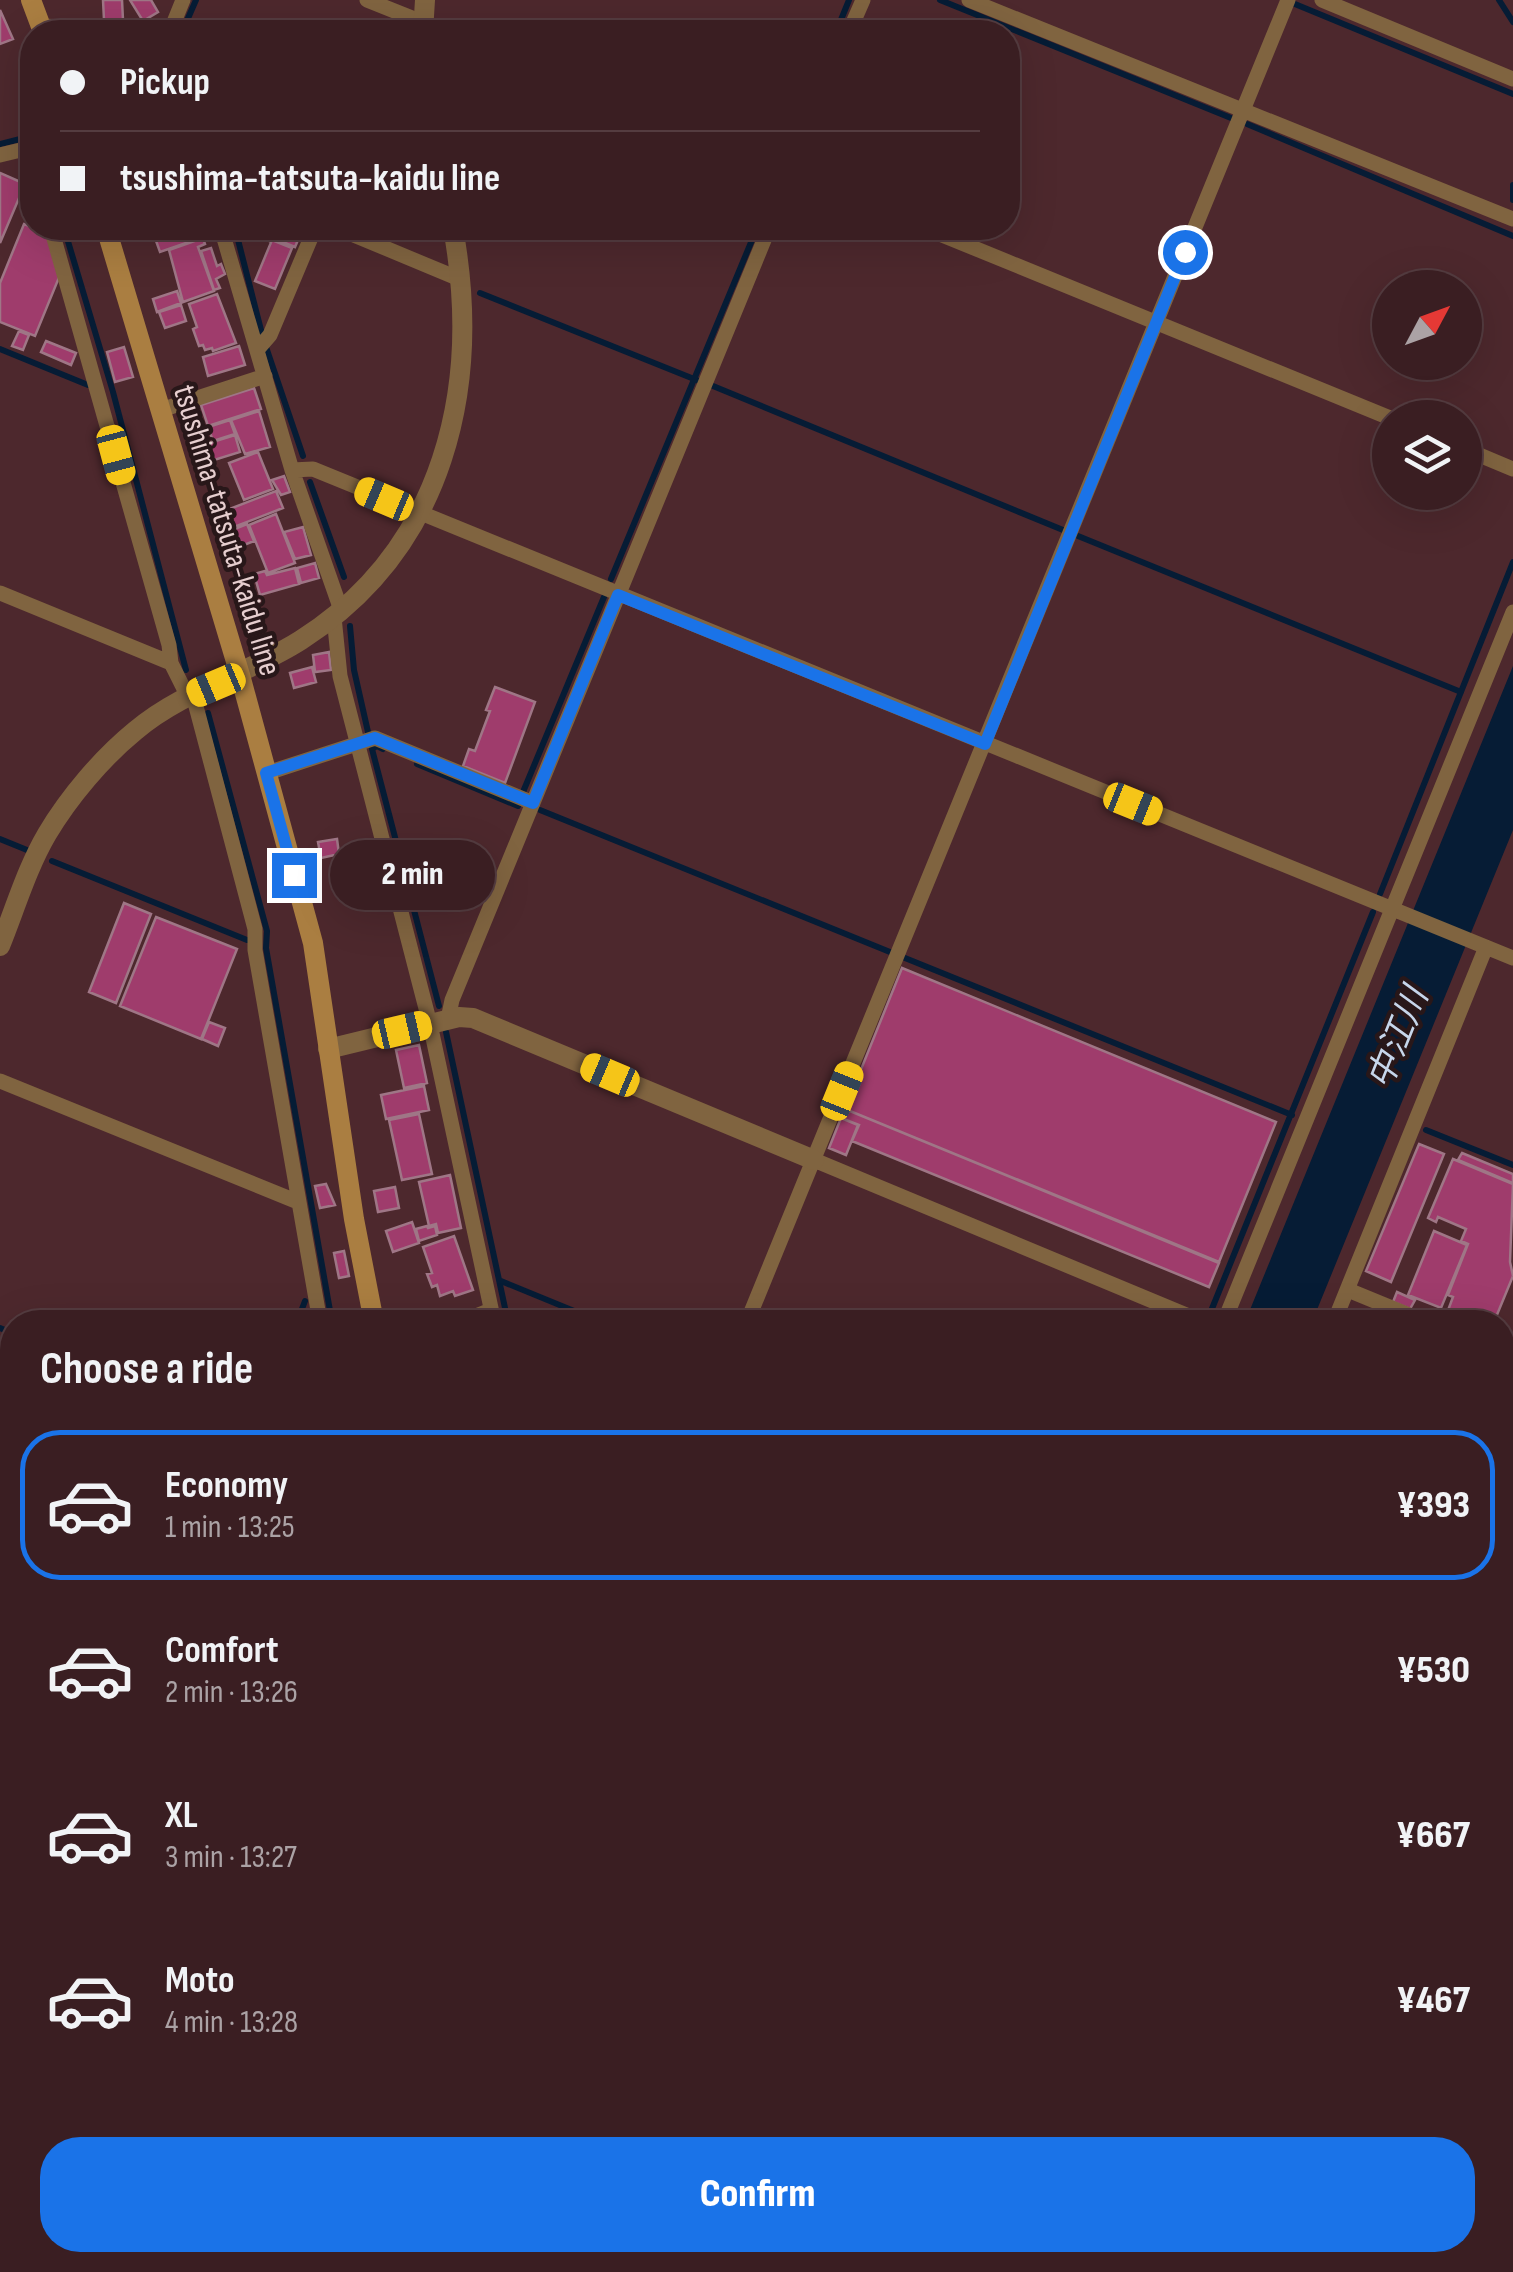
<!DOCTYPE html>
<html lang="en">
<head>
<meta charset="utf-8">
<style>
  :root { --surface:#3a1e22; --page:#452b2f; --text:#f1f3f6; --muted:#aba2a5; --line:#543c40; --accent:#1a73e8 }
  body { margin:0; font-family:"Sofia Sans Condensed","Noto Sans JP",sans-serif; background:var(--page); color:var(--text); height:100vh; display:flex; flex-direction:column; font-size:38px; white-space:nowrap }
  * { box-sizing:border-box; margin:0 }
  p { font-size:32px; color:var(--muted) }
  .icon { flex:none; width:55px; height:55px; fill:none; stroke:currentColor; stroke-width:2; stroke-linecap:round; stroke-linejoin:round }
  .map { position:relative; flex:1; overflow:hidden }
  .drawer { position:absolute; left:0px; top:1310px; width:1515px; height:962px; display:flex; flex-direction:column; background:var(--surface); border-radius:40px 40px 0 0; box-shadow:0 10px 40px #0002,0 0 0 2px var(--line) }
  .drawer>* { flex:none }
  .banner { position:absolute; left:20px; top:20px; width:1000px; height:220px; border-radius:40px; box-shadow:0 10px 40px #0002,0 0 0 2px var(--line); display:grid; align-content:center; height:220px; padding:0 40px; background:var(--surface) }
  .needle { width:65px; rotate:49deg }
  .fabs { position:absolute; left:1372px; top:270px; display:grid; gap:20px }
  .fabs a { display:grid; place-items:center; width:110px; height:110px; border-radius:50%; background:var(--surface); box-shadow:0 10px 40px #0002,0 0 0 2px var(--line); font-size:50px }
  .end { position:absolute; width:45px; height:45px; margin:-22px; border:12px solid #1a73e8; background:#fff; box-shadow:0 0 0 5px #fff }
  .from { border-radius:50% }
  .bubble { position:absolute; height:70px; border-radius:35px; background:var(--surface); box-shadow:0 10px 40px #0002,0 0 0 2px var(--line); font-size:32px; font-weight:800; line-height:70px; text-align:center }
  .car { position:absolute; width:30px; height:60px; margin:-30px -15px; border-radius:12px; box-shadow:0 0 8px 2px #0007; background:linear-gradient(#f5c518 24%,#345 0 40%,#f5c518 0 76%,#345 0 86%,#f5c518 0) }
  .banner b { display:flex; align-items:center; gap:35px; height:95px; font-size:38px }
  .banner b+b { border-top:2px solid var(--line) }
  .banner i { width:25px; height:25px; background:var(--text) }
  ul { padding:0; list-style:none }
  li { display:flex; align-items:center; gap:30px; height:150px; margin:0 20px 15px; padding:0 20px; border:5px solid transparent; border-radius:40px }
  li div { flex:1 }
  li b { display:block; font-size:38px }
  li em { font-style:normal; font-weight:800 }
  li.active { border-color:var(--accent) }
  li>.icon { width:90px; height:90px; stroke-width:1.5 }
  h2 { padding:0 40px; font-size:45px; line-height:120px }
  .cta { display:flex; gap:20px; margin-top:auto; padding:20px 40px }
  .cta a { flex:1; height:115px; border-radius:40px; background:var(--accent); color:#fff; font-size:40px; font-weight:800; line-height:115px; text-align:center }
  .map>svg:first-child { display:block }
  .water { fill:#061c35 }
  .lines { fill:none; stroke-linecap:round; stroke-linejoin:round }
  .stream { stroke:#061c35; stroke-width:6 }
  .building { fill:#9f3c6c; stroke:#9f7686; stroke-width:2.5 }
  .minor { stroke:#806440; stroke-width:15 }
  .tertiary { stroke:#806440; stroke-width:20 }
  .secondary { stroke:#aa7e41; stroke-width:20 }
  .route { stroke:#1a73e8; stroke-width:12 }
  .labels { text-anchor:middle; stroke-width:9; stroke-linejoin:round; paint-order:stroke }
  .street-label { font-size:32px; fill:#e6cecf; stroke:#281719 }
  .water-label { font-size:35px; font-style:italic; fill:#c6d6eb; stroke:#281719 }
</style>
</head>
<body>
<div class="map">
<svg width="1513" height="2272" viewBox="0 0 1513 2272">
  <rect width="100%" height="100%" fill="#4d282d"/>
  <!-- water -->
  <path class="water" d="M 1513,666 L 1513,830 L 1312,1322 L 1245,1322 Z
    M 877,2260 L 930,2260 L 926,2272 L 867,2272 Z"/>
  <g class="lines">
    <!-- stream -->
    <path class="stream" d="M 940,0 L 1231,118
      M 1499,0 L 1513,22
      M 1290,2 L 1513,94
      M 182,32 L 196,0
      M 836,32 L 849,0
      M 1247,124 L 1513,236
      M 0,144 L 32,136
      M 1513,185 L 1513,200
      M 64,228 L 113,392 L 186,670
      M 235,228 L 262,334
      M 480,293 L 699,381
      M 266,347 L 303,456
      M 0,349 L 88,385
      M 713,386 L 1063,530
      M 310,482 L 344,577
      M 1078,536 L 1461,692
      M 611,579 L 757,228
      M 350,626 L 354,670 L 368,732
      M 208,713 L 267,931 L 266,948 L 332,1322
      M 383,749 L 377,746 L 372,749 L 439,1006
      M 417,764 L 518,806
      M 523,792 L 604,597
      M 540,810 L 890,952
      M 0,839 L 27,850
      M 52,861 L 247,940
      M 1380,894 L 1513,562
      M 905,958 L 1292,1115
      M 446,1032 L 508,1322
      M 1426,1130 L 1513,1165
      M 501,1281 L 601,1322
      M 1209,1316 L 1373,912
      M 297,1322 L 305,1301
      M 0,1328 L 12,1333
      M 1502,1566 L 1513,1571
      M 1502,1815 L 1513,1819
      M 0,1817 L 12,1822
      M 0,2046 L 12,2016
      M 1502,2059 L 1513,2063
      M 609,2260 L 613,2272
      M 1059,2260 L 1089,2272
      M 1389,2260 L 1419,2272"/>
  </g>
  <!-- building -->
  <path class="building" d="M 103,0 L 122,0 L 123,20 L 104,20 Z
    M 130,0 L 151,0 L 158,12 L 143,21 Z
    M 0,10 L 13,39 L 0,44 Z
    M 0,173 L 25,184 L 0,243 Z
    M 24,224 L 48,233 L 60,275 L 35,336 L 0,322 L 0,283 Z
    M 184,228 L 189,242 L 160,252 L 155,238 Z
    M 262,228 L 303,228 L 295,247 L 271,237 L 269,241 L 258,237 Z
    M 203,238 L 205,244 L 198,247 L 214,291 L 183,302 L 169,250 Z
    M 272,240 L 292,248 L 275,289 L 255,281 Z
    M 211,248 L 217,266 L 221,264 L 225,274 L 216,279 L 220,288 L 214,290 L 201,251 Z
    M 177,291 L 181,303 L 157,312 L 153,299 Z
    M 217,294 L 236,343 L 213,351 L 212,348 L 205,350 L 203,345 L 199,346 L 193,329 L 197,327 L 189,304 Z
    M 181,305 L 186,321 L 165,328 L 159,312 Z
    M 19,331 L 29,335 L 23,350 L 12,346 Z
    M 46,341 L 76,353 L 71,365 L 41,352 Z
    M 239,346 L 245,365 L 208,376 L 203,357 Z
    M 124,347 L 133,377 L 115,382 L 107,352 Z
    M 254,388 L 261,409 L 208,426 L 201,405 Z
    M 259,411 L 270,447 L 245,454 L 231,420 Z
    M 230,420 L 235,434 L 213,441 L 208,427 Z
    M 235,435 L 240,452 L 211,461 L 206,444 Z
    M 258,452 L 273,489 L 244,500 L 229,463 Z
    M 284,476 L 290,492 L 281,495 L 272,480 Z
    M 276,491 L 283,508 L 234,527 L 227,510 Z
    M 276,514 L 295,563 L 268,573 L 249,525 Z
    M 247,524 L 254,541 L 229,551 L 222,534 Z
    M 303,527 L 311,555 L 295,559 L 284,532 Z
    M 315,563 L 319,578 L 301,583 L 297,568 Z
    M 295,568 L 299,584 L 260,595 L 254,574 L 265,571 L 267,575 Z
    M 329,652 L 331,670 L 315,672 L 313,655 Z
    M 312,667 L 316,682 L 294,688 L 290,673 Z
    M 495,687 L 535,702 L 505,783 L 463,766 L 469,749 L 475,751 L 490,711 L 486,710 Z
    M 337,839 L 339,854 L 321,858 L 318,842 Z
    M 124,903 L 151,914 L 116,1003 L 89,992 Z
    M 156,917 L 237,949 L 201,1039 L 120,1006 Z
    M 902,968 L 1276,1122 L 1219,1262 L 845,1109 Z
    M 209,1022 L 225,1028 L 218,1046 L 202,1039 Z
    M 419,1045 L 427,1083 L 404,1088 L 396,1050 Z
    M 424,1086 L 429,1110 L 386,1119 L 381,1095 Z
    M 845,1109 L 1219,1263 L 1209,1287 L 852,1141 L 859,1125 L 841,1118 Z
    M 419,1114 L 432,1174 L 402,1180 L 389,1120 Z
    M 841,1118 L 858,1125 L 846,1155 L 829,1148 Z
    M 1419,1144 L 1444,1154 L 1391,1282 L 1366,1271 Z
    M 1462,1153 L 1513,1174 L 1513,1183 L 1458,1160 Z
    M 1453,1159 L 1513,1184 L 1510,1262 L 1513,1276 L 1494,1322 L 1470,1322 L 1447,1313 L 1453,1297 L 1448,1295 L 1468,1244 L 1461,1241 L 1466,1229 L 1438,1217 L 1436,1222 L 1428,1218 Z
    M 450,1175 L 461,1228 L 438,1233 L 436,1224 L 429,1226 L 419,1182 Z
    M 326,1184 L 335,1205 L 320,1208 L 315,1186 Z
    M 395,1187 L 399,1208 L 378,1212 L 374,1191 Z
    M 412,1222 L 419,1243 L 393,1252 L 386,1231 Z
    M 427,1226 L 428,1228 L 435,1226 L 437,1235 L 419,1241 L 416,1229 Z
    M 1434,1231 L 1467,1245 L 1441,1308 L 1408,1295 Z
    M 454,1236 L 473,1290 L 455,1296 L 453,1291 L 440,1296 L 437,1285 L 432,1287 L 427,1274 L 432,1273 L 423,1247 Z
    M 344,1251 L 349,1276 L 339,1278 L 334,1253 Z
    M 1397,1292 L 1415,1300 L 1410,1309 L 1393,1302 Z
    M 1502,1954 L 1513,1959 L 1504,1987 L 1502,1986 Z
    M 1502,2143 L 1513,2147 L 1512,2174 L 1502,2170 Z
    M 726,2260 L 732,2272 L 710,2272 L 708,2268 Z
    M 773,2260 L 778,2272 L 755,2272 L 753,2268 L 745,2271 L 740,2261 Z
    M 968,2260 L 997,2260 L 993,2272 L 963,2272 Z
    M 998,2260 L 1030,2260 L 1025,2272 L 993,2272 Z
    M 1031,2260 L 1044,2260 L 1055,2265 L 1052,2272 L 1026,2272 Z
    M 1107,2260 L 1176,2260 L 1171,2272 L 1136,2272 Z
    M 1188,2260 L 1220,2260 L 1215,2272 L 1183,2272 Z
    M 1221,2260 L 1272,2260 L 1267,2272 L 1249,2272 Z"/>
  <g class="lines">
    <!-- minor -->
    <path class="minor" d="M 367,0 L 447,32
      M 969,0 L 1513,219
      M 1322,0 L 1513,79
      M 41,26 L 170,31
      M 170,32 L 183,0
      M 849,32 L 863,0
      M 0,155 L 29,148 L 32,160
      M 51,228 L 169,645 L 171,663
      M 221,228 L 292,470 L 341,610
      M 337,228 L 462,280
      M 925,228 L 1390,418
      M 257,350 L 270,335 L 315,228
      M 161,410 L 265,376
      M 1465,449 L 1513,469
      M 292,470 L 313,469 L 1513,958
      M 0,593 L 171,663 L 188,697
      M 334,617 L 340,676 L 430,1024 L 494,1322
      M 193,695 L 255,929 L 255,950 L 320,1322
      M 267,773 L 375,738 L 533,803
      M 448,1019 L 452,1000 L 769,228
      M 0,1081 L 298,1202
      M 814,1160 L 1203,1322
      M 1348,1290 L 1426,1322
      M 461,1322 L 491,1310
      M 747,1322 L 1288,0
      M 1224,1322 L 1513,612
      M 1334,1322 L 1486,947
      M 1502,1354 L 1513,1359
      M 0,1572 L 12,1577
      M 1502,1691 L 1513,1695
      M 1502,1935 L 1513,1939
      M 1502,2010 L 1513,1985
      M 0,2083 L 12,2052
      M 1502,2121 L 1513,2125
      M 480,2260 L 510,2272
      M 595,2260 L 600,2272
      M 853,2260 L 862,2272
      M 1087,2260 L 1117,2272
      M 947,2272 L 952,2260
      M 1395,2272 L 1399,2260"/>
    <!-- tertiary -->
    <path class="tertiary" d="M 423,32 L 425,0
      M 0,946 C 15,909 27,868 47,834 C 69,797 102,758 135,731 C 183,690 248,674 301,640 C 445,548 482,387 453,228
      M 328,1049 L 459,1017 L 473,1018 L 814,1160"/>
    <!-- secondary -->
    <path class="secondary" d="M 31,0 L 43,32
      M 106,228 L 240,675 L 313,943 L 354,1219 L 374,1322
      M 634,2260 L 638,2272"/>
  </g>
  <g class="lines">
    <!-- route -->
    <path class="route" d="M 294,875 L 266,773 L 375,738 L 533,803 L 618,595 L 985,744 L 1185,252"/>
  </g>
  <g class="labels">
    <!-- street labels -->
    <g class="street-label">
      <text transform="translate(228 530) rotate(73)" y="11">tsushima-tatsuta-kaidu line</text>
    </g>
    <!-- water labels -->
    <g class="water-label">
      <text transform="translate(1397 1038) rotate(-68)" y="12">中江川</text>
    </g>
  </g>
</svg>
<div class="fabs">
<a><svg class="needle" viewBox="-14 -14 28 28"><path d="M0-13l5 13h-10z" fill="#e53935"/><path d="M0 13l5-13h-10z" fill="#aba2a5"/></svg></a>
<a><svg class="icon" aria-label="layers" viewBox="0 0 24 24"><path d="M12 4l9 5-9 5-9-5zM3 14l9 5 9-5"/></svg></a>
</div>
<i class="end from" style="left:1185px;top:252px"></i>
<i class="end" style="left:294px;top:875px"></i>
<div class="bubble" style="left:330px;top:840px;width:165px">2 min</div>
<i class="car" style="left:116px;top:455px;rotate:165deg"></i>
<i class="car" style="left:384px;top:499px;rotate:293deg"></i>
<i class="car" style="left:216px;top:685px;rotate:247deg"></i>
<i class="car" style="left:1133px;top:804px;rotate:112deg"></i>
<i class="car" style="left:402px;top:1030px;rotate:77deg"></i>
<i class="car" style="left:610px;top:1075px;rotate:293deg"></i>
<i class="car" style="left:842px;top:1091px;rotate:22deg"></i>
<div class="banner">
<b><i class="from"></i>Pickup</b>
<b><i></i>tsushima-tatsuta-kaidu line</b>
</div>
<section class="drawer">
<h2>Choose a ride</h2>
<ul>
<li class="active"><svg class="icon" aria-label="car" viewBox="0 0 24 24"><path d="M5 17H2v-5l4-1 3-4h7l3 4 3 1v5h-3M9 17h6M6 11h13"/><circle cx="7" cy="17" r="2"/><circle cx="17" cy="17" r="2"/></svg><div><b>Economy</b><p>1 min · 13:25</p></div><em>¥393</em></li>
<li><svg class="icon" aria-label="car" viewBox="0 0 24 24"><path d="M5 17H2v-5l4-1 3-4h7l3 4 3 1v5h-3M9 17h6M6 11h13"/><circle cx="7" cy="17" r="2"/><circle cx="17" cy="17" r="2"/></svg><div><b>Comfort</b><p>2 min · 13:26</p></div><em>¥530</em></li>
<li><svg class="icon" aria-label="car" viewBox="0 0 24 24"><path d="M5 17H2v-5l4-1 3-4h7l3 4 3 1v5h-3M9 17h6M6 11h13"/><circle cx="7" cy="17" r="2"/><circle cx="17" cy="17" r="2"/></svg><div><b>XL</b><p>3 min · 13:27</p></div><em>¥667</em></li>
<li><svg class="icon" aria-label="car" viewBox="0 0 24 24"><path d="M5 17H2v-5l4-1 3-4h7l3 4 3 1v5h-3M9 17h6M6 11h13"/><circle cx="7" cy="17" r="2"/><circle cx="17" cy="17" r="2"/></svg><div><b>Moto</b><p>4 min · 13:28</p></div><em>¥467</em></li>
</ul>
<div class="cta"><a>Confirm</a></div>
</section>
</div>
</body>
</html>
